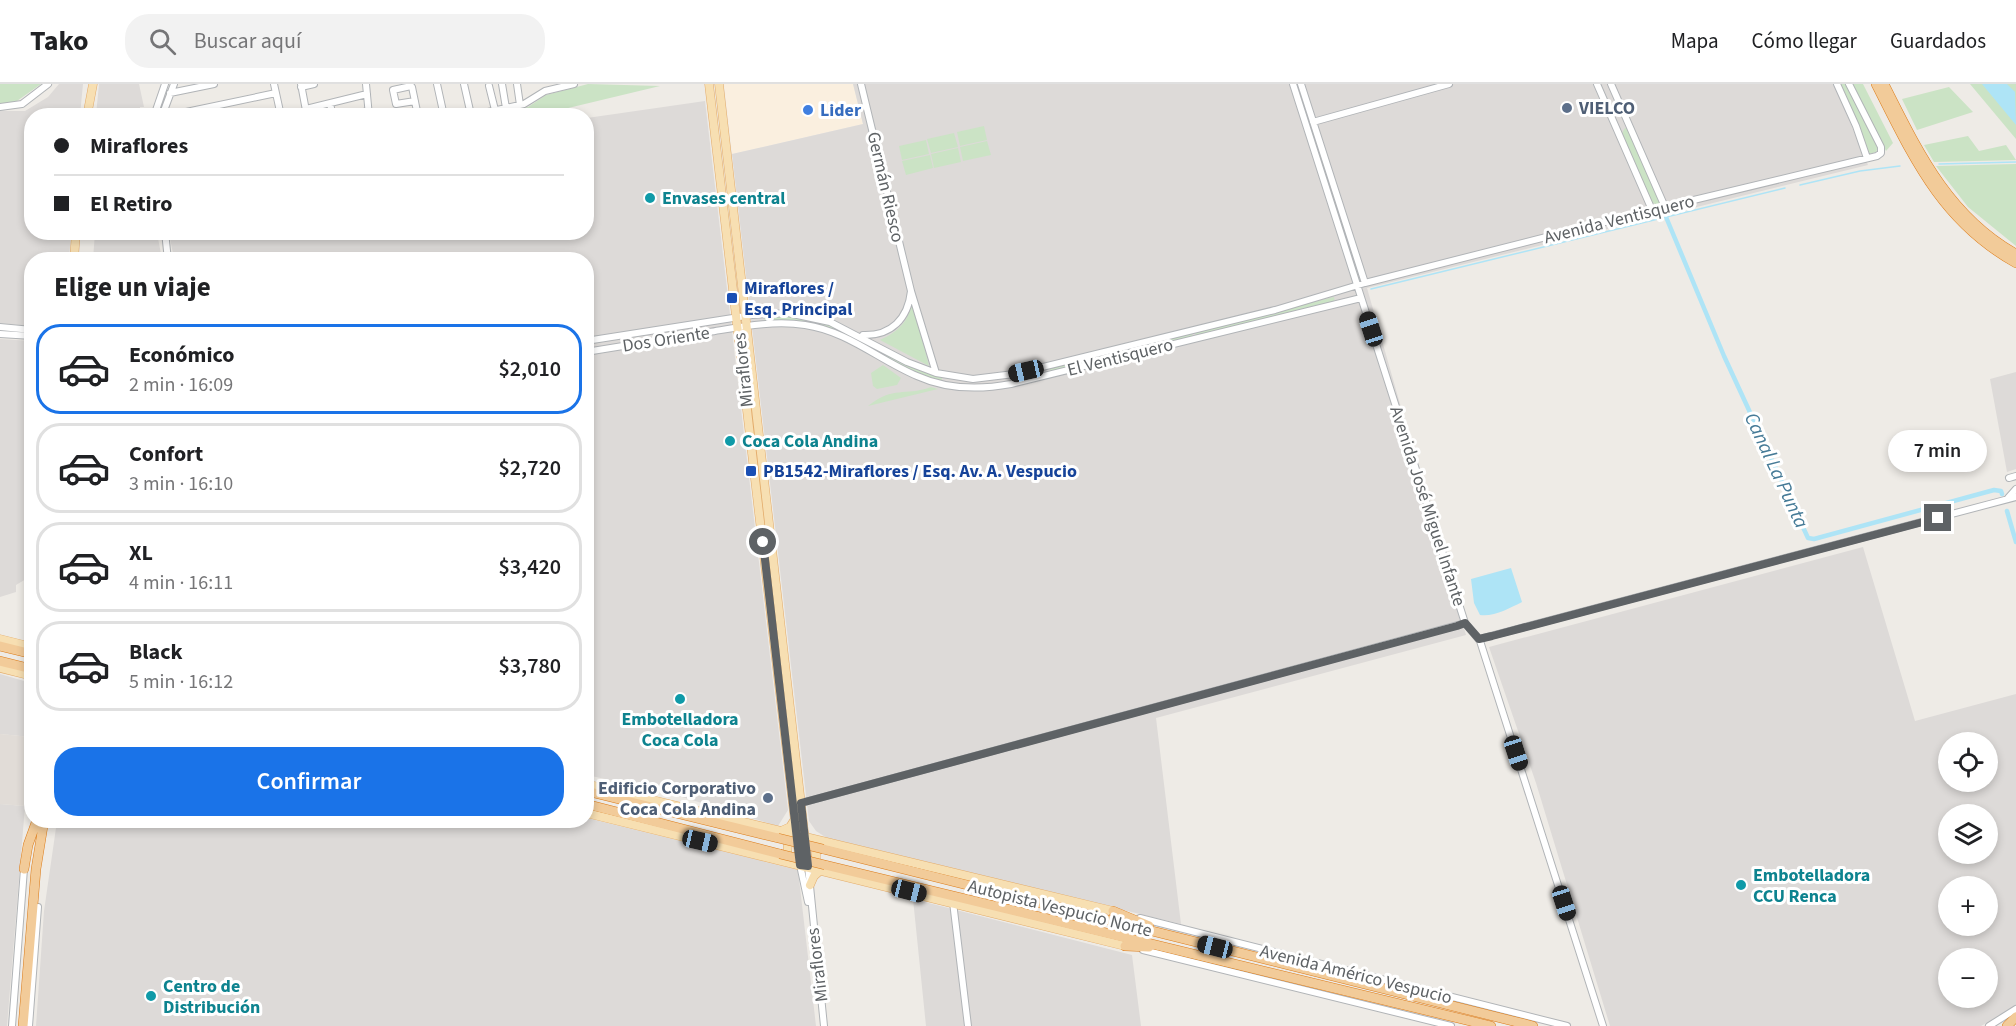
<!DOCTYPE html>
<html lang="es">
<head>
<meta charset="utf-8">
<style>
  :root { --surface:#fff; --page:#f2f2f2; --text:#202124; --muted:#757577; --line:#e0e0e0; --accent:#1a73e8 }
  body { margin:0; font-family:"Source Sans 3",sans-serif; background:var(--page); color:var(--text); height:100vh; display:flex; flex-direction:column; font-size:22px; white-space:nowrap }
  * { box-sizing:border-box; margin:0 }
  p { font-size:20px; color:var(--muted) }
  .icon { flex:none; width:33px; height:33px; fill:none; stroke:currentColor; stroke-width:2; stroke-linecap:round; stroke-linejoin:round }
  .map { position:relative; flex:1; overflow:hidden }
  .panel { position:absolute; left:24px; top:168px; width:570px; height:576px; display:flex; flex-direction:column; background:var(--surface); border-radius:24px; box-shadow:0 3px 9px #0003 }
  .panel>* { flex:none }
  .hud { position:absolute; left:24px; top:24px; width:570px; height:132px; border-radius:24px; box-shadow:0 3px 9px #0003; display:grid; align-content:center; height:132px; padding:0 30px; background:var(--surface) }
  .buttons { position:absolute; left:1938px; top:648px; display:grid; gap:12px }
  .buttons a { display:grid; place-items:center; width:60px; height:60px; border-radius:50%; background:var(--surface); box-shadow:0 3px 9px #0003; font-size:30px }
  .end { position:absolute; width:27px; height:27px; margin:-14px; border:8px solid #5e6265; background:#fff; box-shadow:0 0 0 3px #fff }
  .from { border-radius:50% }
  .bubble { position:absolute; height:42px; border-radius:21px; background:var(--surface); box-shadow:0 3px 9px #0003; font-size:20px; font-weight:600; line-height:42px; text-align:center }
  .car { position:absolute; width:18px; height:36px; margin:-18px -9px; border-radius:8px; box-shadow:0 0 4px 2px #0007; background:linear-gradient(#222 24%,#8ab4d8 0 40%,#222 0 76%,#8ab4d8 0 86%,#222 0) }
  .hud b { display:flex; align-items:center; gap:21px; height:57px; font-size:22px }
  .hud b+b { border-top:2px solid var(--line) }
  .hud i { width:15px; height:15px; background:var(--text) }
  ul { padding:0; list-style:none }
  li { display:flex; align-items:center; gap:18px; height:90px; margin:0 12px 9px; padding:0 18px; border:3px solid var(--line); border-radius:24px }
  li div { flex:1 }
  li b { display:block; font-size:22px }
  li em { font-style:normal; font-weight:600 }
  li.active { border-color:var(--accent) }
  li>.icon { width:54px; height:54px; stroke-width:1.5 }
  h2 { padding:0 30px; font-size:27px; line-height:72px }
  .action { display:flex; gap:12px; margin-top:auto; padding:12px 30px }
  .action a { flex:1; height:69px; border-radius:24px; background:var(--accent); color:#fff; font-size:24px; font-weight:600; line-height:69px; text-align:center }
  header { display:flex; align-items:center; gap:36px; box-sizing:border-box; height:84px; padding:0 30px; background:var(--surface); border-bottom:2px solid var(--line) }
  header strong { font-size:28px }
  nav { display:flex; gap:33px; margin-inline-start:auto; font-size:21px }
  .search { width:420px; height:54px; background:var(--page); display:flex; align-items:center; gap:15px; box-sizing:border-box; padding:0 21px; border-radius:24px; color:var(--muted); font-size:22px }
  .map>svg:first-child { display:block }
  .commercial { fill:#faefdf }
  .industrial { fill:#dddad8; fill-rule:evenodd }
  .education { fill:#e1dcd7 }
  .green { fill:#cbe3c5 }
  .water { fill:#aee4f6 }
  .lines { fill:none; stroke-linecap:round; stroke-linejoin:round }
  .stream { stroke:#aee4f6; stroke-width:1.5 }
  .canal { stroke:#aee4f6; stroke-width:4.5 }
  .minor-casing { stroke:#b1b4b7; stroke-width:8 }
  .major-casing { stroke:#e3ab6a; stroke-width:9 }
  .highway-casing { stroke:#dc7b18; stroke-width:10 }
  .minor { stroke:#fff; stroke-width:6 }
  .major { stroke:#f7dfb2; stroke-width:8 }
  .highway { stroke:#f2cb99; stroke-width:9 }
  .highway-bridge-casing { stroke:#dc7b18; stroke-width:10; stroke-linecap:butt }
  .highway-bridge { stroke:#f2cb99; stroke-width:9 }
  .route { stroke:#5e6265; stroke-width:8 }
  .service-dot { fill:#5c6f8a; stroke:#fff; stroke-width:2 }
  .shop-dot { fill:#3f7fe0; stroke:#fff; stroke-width:2 }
  .culture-dot { fill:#0f9aa8; stroke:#fff; stroke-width:2 }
  .transit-dot { fill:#1a4fb4; stroke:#fff; stroke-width:2 }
  .labels { text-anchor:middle; stroke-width:6; stroke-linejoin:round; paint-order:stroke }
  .service-label { font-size:18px; font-weight:bold; fill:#4e5e75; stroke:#fff; text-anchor:start }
  .shop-label { font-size:18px; font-weight:bold; fill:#366cbe; stroke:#fff; text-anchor:start }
  .street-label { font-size:18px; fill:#5e6265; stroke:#fff }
  .culture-label { font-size:18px; font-weight:bold; fill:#0d838f; stroke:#fff; text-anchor:start }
  .transit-label { font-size:18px; font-weight:bold; fill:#164399; stroke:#fff; text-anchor:start }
  .water-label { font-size:20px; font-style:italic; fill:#467b97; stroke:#fff }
</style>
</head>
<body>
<header>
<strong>Tako</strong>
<div class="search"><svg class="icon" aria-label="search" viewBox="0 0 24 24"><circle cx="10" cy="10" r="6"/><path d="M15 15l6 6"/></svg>Buscar aquí</div>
<nav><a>Mapa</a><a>Cómo llegar</a><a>Guardados</a></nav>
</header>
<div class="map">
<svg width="2016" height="942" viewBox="0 0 2016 942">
  <rect width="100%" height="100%" fill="#eeebe6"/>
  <!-- commercial -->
  <path class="commercial" d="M 724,0 L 853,0 L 863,40 L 732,70 Z"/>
  <!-- industrial -->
  <path class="industrial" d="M 59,0 L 83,0 L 80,31 L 32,32 L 32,148 L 71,149 L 69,175 L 32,176 L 31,242 L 0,239 L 0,27 L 25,27 L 48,13 Z
    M 99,0 L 139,0 L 144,23 L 140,23 L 140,31 L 96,31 Z
    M 853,0 L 1834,0 L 1868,81 L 1367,204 L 1466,551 L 1156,634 L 1181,840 L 827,754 L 816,747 L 809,737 L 732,70 L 863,40 Z
    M 705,17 L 788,726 L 778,742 L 672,710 L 587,691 L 586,176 L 174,175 L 169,149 L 586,148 L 587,34 Z
    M 95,149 L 157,149 L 162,175 L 93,175 Z
    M 0,255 L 32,257 L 31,492 L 16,501 L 16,508 L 0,513 Z
    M 2016,288 L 2016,385 L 2007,388 L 1990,295 Z
    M 1863,463 L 1915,637 L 2016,610 L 2016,922 L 1981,942 L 1610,942 L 1536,699 L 1489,563 ZM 1948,658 L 1988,658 L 1988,698 L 1948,698 ZM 1948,730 L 1988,730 L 1988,770 L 1948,770 ZM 1948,802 L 1988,802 L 1988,842 L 1948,842 ZM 1948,874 L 1988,874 L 1988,914 L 1948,914 Z
    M 0,590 L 31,599 L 31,653 L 0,650 Z
    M 0,720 L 25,722 L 7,942 L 0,942 Z
    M 587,734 L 798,786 L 816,942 L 36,942 L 44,827 L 57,737 L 586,736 Z
    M 913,815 L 1132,871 L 1141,942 L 926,942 Z"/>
  <!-- education -->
  <path class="education" d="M 0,650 L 31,653 L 31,677 L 25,722 L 0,720 Z"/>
  <!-- green -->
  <path class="green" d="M 0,0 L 41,0 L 17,17 L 0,21 Z
    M 588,0 L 660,2 L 539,31 L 487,31 L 528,23 L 546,11 Z
    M 1838,0 L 1846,0 L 1878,64 L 1876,68 L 1869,70 Z
    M 1852,0 L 1863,0 L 1893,59 L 1886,67 Z
    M 1970,0 L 2016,0 L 2016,55 Z
    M 1949,3 L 1973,28 L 1917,46 L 1902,15 Z
    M 984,42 L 987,56 L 960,62 L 957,48 Z
    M 1625,44 L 1628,45 L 1660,118 L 1657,121 L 1652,118 L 1621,51 Z
    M 954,49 L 958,63 L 931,69 L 927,55 Z
    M 1968,52 L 1979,67 L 2006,61 L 2016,76 L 1934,78 L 1924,61 Z
    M 926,56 L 929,70 L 902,76 L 899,62 Z
    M 987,57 L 991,71 L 963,77 L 960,63 Z
    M 958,64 L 961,78 L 934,84 L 931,70 Z
    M 930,71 L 933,84 L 906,91 L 902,77 Z
    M 2016,80 L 2016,162 L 1968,123 L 1936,82 Z
    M 1334,213 L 1335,219 L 1196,253 L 1195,248 Z
    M 913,218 L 929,282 L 880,256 C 899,247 907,239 913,218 Z
    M 787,232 C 811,235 832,241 854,251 C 885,264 909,285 942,294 L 941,299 L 909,287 L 841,249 L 765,238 L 764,233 Z
    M 1192,249 L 1193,254 L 1051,288 L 1049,284 Z
    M 883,281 L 901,294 L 897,301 L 877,305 L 873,302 L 871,289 Z
    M 931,303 L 938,305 L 868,322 C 895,301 903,313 931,303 Z
    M 755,332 L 802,750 L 798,749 L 751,333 Z"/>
  <!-- water -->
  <path class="water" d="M 1982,0 L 2007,0 L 2015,8 L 2016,41 Z
    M 1511,484 L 1522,518 C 1510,524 1494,533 1480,531 L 1474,519 L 1471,495 Z"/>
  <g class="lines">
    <!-- stream -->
    <path class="stream" d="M 1939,80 L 2016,78
      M 1800,101 L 1860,87 L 1900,82
      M 1371,205 L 1785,104"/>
    <!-- canal -->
    <path class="canal" d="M 1666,133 L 1724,272 L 1808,454 L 1814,455 L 1994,406 L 2001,407 L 2002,410
      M 2007,427 L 2016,458"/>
    <!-- minor casing -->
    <g class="minor-casing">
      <path id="minor" d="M 274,0 L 281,32
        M 301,0 L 307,32
        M 366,0 L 369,32
        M 437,0 L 444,32
        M 464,0 L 471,31
        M 502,0 L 506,24
        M 517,0 L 520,21
        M 861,0 L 911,207 L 936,289
        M 1293,0 L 1465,539 L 1480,557 L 1603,942
        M 1301,0 L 1365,199
        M 1597,0 L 1652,126
        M 1611,0 L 1665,123
        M 1837,0 L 1856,42 L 1867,74
        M 489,2 L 495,26
        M 301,3 L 314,0
        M 170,9 L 214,0
        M 415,17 L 396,20 L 393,6 L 411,2 L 412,3 L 418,32
        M 330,20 L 333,32
        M 0,23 L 22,20 L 48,0
        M 306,25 L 367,10
        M 154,32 L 165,0
        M 162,32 L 174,0
        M 167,32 L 276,9
        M 266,32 L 280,28
        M 347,32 L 368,27
        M 470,32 L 524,20 L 545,7 L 574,0
        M 1313,38 L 1449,0
        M 165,148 L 168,176
        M 0,243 L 32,246
        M 0,250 L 32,252
        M 863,251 C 891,252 908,235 911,207
        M 586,257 L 752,231 L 788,229 L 830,238 L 907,278 L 936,289 L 973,295 L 1014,290 L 1275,226 L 1365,199 L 1652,126 L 1877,72 L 1881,69 L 1881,63 L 1849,0
        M 586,268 C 627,261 668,255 709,248 C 740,243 773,236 805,241 C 847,247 879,276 917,292 C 948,306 979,306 1011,300 L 1361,214
        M 2009,394 L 2016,392
        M 2008,414 L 2016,405
        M 1479,555 L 2016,413
        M 801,719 L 1465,539
        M 800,781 L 808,818
        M 808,782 L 824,942
        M 953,818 L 968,942
        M 1140,834 L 1567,942
        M 1143,866 L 1451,942
        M 12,942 L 24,785
        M 29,942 L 38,823
        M 1989,942 L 2016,925"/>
    </g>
    <!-- major casing -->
    <g class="major-casing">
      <path id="major" d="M 709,0 L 800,781
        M 719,0 L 808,782
        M 87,32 L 93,0
        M 74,176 L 76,148
        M 0,555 L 32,563
        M 0,584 L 32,592
        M 586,700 L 1113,827
        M 586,729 L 1125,862
        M 787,775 L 788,759 L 781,747 L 790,743 L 795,735
        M 810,801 L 814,792 L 822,785 L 816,776 L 816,758"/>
    </g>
    <!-- highway casing -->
    <g class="highway-casing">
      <path id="highway" d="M 1876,0 C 1913,73 1941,137 2016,179
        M 1884,0 C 1918,67 1948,132 2016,170
        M 0,562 L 32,570
        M 0,577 L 32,585
        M 31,592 L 32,593
        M 586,700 L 589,700
        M 586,707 L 778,754
        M 586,720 L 780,770
        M 823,765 L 1533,942
        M 825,781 L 1491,942
        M 24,785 L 28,761 L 37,736
        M 1113,827 L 1149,842
        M 1125,862 L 1149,863
        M 23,942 L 36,785 L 44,736
        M 2007,942 L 2016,933"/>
    </g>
    <!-- minor -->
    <use href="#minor" class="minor"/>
    <!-- major -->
    <use href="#major" class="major"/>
    <!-- highway -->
    <use href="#highway" class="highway"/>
    <!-- highway-bridge casing -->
    <g class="highway-bridge-casing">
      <path id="highway-bridge" d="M 778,754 L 823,765
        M 780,770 L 825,781"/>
    </g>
    <!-- highway-bridge -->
    <use href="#highway-bridge" class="highway-bridge"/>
  </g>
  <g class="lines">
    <!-- route -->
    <path class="route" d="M 763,458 L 799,773 L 800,781 L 808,782 L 801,719 L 1457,542 L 1465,539 L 1479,555 L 1492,552 L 1938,434"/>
  </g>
  <!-- markers -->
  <g class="service-dot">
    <circle cx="1567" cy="24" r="6"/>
    <circle cx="768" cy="714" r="6"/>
  </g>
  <circle class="shop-dot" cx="808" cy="26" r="6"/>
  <g class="culture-dot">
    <circle cx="650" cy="114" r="6"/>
    <circle cx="730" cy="357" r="6"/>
    <circle cx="680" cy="615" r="6"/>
    <circle cx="1741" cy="801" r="6"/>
    <circle cx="151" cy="912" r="6"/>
  </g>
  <g class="transit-dot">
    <rect x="726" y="208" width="12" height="12" rx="3"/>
    <rect x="745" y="381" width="12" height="12" rx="3"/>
  </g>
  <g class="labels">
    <!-- service labels -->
    <g class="service-label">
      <text x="1579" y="30">VIELCO</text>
      <text x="756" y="710" text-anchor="end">Edificio Corporativo<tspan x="756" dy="21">Coca Cola Andina</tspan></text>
    </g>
    <!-- shop labels -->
    <g class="shop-label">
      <text x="820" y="32">Lider</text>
    </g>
    <!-- street labels -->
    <g class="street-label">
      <text transform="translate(886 103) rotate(77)" y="6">Germán Riesco</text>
      <text transform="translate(1619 135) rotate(-14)" y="6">Avenida Ventisquero</text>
      <text transform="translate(666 255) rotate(-9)" y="6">Dos Oriente</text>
      <text transform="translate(1120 273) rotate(-14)" y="6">El Ventisquero</text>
      <text transform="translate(743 286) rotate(-96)" y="6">Miraflores</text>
      <text transform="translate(1428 422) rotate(72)" y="6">Avenida José Miguel Infante</text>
      <text transform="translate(1060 824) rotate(14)" y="6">Autopista Vespucio Norte</text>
      <text transform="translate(817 881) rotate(-97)" y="6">Miraflores</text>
      <text transform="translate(1356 890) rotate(14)" y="6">Avenida Américo Vespucio</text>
    </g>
    <!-- culture labels -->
    <g class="culture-label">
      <text x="662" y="120">Envases central</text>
      <text x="742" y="363">Coca Cola Andina</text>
      <text x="680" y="641" text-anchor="middle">Embotelladora<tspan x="680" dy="21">Coca Cola</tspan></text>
      <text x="1753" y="797">Embotelladora<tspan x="1753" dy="21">CCU Renca</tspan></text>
      <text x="163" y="908">Centro de<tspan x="163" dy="21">Distribución</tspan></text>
    </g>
    <!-- transit labels -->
    <g class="transit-label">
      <text x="744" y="210">Miraflores /<tspan x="744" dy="21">Esq. Principal</tspan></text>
      <text x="763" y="393">PB1542-Miraflores / Esq. Av. A. Vespucio</text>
    </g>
    <!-- water labels -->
    <g class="water-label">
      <text transform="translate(1777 386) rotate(65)" y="7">Canal La Punta</text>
    </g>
  </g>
</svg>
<div class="buttons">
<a><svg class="icon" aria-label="locate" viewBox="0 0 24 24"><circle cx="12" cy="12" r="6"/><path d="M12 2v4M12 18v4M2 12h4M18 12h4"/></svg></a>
<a><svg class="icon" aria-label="layers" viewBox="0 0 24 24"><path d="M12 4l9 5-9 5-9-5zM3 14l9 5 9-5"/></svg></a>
<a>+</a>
<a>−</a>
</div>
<i class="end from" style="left:763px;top:458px"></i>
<i class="end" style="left:1938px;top:434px"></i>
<div class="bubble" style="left:1888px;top:346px;width:99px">7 min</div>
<i class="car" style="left:1371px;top:245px;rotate:342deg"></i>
<i class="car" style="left:1026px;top:287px;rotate:257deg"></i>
<i class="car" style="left:1516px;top:669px;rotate:162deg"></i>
<i class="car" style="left:700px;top:757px;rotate:103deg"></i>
<i class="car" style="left:909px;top:807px;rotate:104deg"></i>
<i class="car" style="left:1564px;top:819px;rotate:162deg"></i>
<i class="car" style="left:1215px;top:863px;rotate:284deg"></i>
<div class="hud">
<b><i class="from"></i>Miraflores</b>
<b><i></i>El Retiro</b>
</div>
<section class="panel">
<h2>Elige un viaje</h2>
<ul>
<li class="active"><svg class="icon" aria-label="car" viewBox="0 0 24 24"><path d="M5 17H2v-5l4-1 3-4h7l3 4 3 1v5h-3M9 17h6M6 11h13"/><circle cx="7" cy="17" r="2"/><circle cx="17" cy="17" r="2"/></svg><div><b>Económico</b><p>2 min · 16:09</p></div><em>$2,010</em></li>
<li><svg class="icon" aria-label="car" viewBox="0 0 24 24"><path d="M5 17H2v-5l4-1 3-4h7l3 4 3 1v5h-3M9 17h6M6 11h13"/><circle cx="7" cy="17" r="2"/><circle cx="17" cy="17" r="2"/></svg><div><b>Confort</b><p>3 min · 16:10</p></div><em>$2,720</em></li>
<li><svg class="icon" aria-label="car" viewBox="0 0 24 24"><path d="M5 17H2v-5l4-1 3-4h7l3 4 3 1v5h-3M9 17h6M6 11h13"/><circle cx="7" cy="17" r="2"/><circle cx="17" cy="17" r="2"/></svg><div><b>XL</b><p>4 min · 16:11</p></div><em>$3,420</em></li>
<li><svg class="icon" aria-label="car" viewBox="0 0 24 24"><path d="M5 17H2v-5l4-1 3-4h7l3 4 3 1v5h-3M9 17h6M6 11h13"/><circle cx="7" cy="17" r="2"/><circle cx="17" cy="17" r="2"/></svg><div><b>Black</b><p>5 min · 16:12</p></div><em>$3,780</em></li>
</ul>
<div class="action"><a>Confirmar</a></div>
</section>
</div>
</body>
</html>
